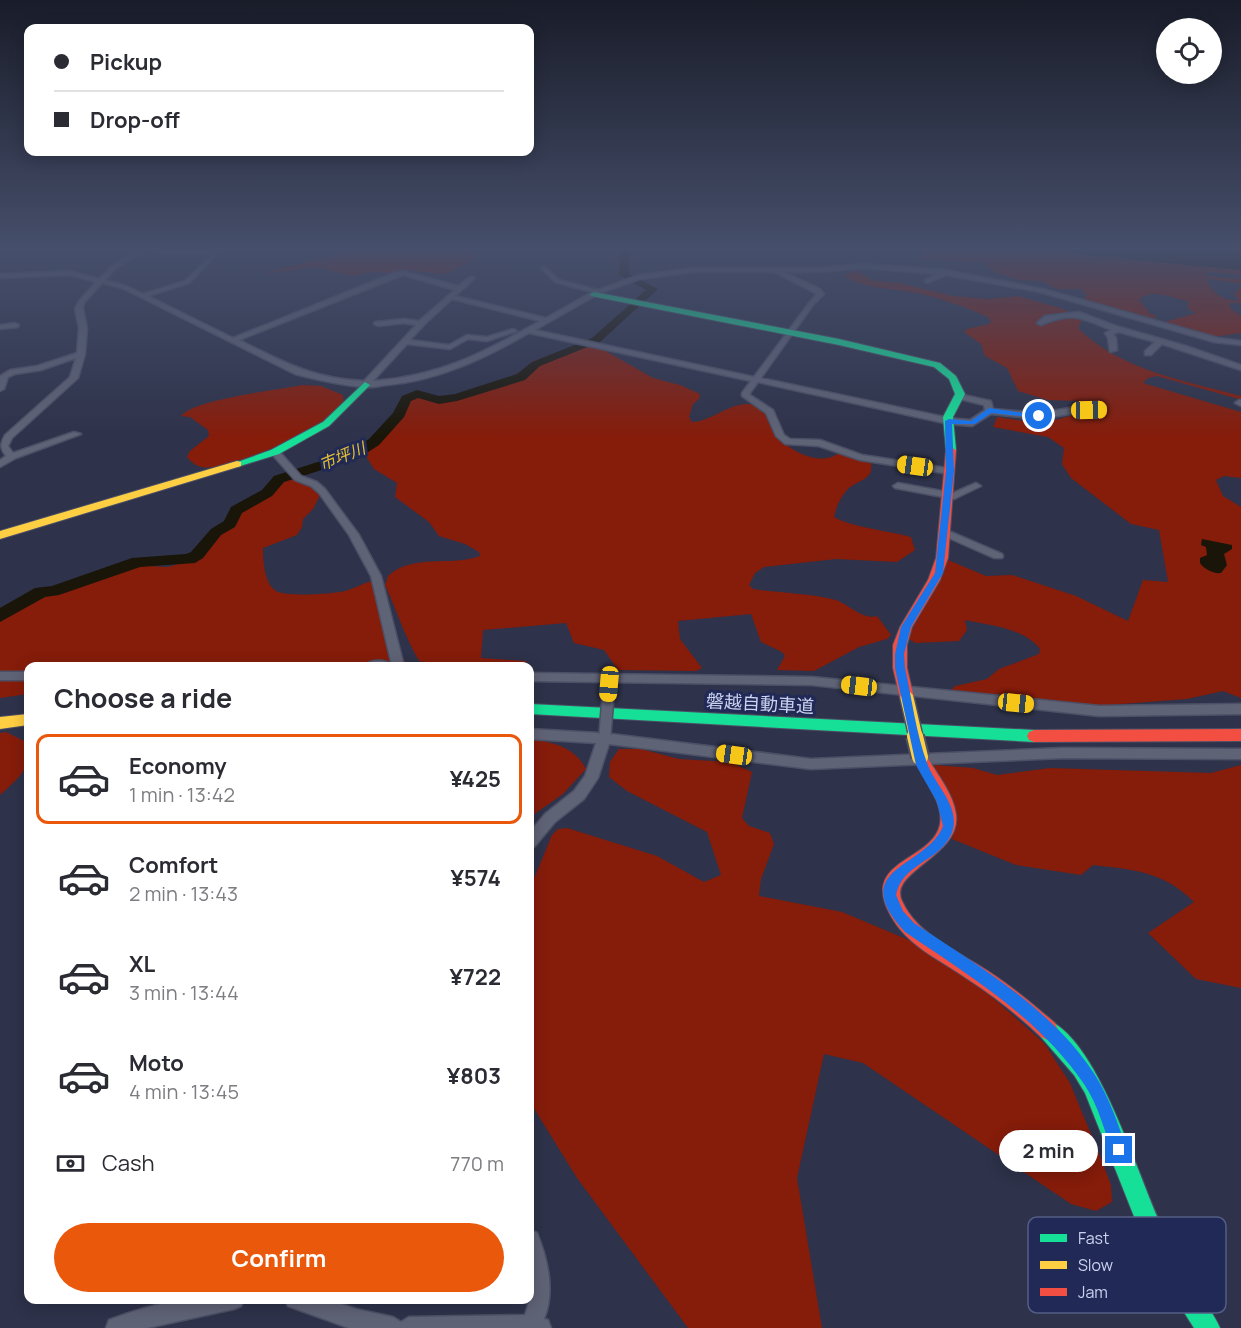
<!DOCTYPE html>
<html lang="en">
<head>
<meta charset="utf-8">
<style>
  :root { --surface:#fff; --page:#f2f2f3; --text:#2b2b33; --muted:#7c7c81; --line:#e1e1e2; --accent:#ea580c }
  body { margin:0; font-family:Manrope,"Noto Sans JP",sans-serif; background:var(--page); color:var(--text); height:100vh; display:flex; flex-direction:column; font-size:22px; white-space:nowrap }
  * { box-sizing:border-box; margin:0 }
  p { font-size:20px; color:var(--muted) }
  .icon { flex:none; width:33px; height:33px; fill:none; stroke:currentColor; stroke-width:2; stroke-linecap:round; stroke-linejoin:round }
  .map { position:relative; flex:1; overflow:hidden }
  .drawer { position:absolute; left:24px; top:662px; width:510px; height:642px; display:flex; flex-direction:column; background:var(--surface); border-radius:12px; box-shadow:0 3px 15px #0003 }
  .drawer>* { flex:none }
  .guide { position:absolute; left:24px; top:24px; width:510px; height:132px; border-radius:12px; box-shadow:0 3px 15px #0003; display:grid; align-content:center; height:132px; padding:0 30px; background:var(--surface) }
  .buttons { position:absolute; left:1156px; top:18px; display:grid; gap:12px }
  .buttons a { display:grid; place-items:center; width:66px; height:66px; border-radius:50%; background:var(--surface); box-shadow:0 3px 15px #0003; font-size:30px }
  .end { position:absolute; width:27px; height:27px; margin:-14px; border:8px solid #1a73e8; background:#fff; box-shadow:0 0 0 3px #fff }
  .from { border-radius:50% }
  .bubble { position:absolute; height:42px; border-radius:21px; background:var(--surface); box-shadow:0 3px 15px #0003; font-size:20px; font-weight:700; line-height:42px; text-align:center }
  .car { position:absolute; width:18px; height:36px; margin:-18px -9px; border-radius:8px; box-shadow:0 0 4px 2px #0007; background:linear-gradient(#f5c518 24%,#345 0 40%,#f5c518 0 76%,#345 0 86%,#f5c518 0) }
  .guide b { display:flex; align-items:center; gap:21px; height:57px; font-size:22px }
  .guide b+b { border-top:2px solid var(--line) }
  .guide i { width:15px; height:15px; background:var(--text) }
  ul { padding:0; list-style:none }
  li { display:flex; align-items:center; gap:18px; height:90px; margin:0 12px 9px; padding:0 18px; border:3px solid transparent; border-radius:12px }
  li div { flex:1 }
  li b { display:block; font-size:22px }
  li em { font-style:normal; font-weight:700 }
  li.current { border-color:var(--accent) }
  li>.icon { width:54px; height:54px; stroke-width:1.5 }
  h2 { padding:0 30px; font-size:27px; line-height:72px }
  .pay { display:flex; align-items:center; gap:15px; height:66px; padding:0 30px; font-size:22px }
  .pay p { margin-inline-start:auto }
  .action { display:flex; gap:12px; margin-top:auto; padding:12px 30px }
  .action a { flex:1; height:69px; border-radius:36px; background:var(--accent); color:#fff; font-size:24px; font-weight:700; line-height:69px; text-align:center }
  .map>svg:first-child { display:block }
  .green { fill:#861c0a }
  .water { fill:#191508 }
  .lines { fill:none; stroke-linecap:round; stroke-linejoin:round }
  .river { fill:#191508; fill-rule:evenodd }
  .street-casing { stroke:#4c5066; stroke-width:3 }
  .fast-casing { stroke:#4c5066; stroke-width:2 }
  .slow-casing { stroke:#4c5066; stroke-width:2 }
  .jam-casing { stroke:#4c5066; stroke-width:2 }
  .street { fill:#5f6376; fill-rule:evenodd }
  .fast { fill:#16e098; fill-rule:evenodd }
  .slow { fill:#ffcf43; fill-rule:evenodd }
  .jam { fill:#f24e42; fill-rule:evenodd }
  .street-bridge-casing { stroke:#4c5066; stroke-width:14; stroke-linecap:butt }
  .slow-bridge-far1-casing { stroke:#4c5066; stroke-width:16; stroke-linecap:butt }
  .slow-bridge-casing { stroke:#4c5066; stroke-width:20; stroke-linecap:butt }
  .street-bridge { stroke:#5f6376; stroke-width:11 }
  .slow-bridge-far1 { stroke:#ffcf43; stroke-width:13 }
  .slow-bridge { stroke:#ffcf43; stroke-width:16 }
  .route { fill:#1a73e8 }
  .labels { text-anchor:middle; stroke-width:6; stroke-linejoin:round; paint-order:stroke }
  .far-water-label { font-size:16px; font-style:italic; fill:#e8c12f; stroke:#212a57 }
  .street-label { font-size:18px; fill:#cbd3f0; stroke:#212a57 }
  .key { fill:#212a57; stroke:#545d85; stroke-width:1.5 }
  .key-label { font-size:16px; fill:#cbd3f0 }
</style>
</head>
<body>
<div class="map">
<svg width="1241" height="1328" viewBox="0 0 1241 1328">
  <rect width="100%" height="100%" fill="#2e324a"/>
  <!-- green -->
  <path class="green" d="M 358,251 L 470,251 L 477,256 L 467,264 L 445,274 L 407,270 L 392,273 L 370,272 L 353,276 L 316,267 L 263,274 L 314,260 Z
    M 917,251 L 1042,251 L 1241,270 L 1241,275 L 1208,272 L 1206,274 L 1207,276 L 1241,279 L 1241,284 L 1209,279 L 1207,281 C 1214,295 1224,300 1238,301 L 1234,293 L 1241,287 L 1241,303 L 1229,303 L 1230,308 L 1241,316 L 1241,333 L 1212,337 L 1161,323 L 1196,313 L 1188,309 L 1188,301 C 1171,298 1154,288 1139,299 L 1150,314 L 1157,316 L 1152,320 L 1083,300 L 1087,295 L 1081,289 L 1057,289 L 1042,281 L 1020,280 L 997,273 L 981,262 L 919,259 L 926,254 Z
    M 855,270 L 874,281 L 899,283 L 953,296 L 988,299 L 1018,296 L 1060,308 L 1083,318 L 1078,328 C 1119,370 1186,381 1241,396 L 1241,399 L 1235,398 L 1157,376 L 1148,378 L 1143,383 L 1241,412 L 1241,478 L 1224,476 L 1216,480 L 1223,496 L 1241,507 L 1241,698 L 1223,691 L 1187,699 L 1095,706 L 947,694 L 955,686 L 987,679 L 999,669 L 1039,654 L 1040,649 C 1024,628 989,625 965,620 L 967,630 L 959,641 L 915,643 L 908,638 L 948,560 L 986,576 L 1012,575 L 1076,596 L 1128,621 L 1143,580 L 1168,582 L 1159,530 L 1131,524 L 1071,478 L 1062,464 L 1064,448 L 1048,437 L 993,427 L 997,417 C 1031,422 1058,427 1087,406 L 1079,401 L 1048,400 L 1018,391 L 1007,368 L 985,356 L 981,344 L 964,332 L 967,329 L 989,324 L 991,321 L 988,317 C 965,307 941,298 916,293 C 892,288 864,289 844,276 Z
    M 578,345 L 602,349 L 653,378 L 680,385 L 700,394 L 699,399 L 693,404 L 689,417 L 692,422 C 712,422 733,399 754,405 C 773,410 769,428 781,440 C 795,454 822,466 839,453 L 871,463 C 874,481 857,479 847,490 C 840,498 836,507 834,517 C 850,527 890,531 911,537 L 915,550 L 897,562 L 836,559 L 764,567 L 755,573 L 749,585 L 753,589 C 779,593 810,593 836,600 C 850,605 862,620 877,616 L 891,635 L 887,639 L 859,647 L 814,671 L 777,670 L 785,656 L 782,652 L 761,642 L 751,614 L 678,621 L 680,639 L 702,668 L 696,671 L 618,670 L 604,650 L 574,643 L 566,623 L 483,630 L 481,658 L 526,661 L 526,666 L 442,666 L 419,661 C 404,635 397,611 385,585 L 388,576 C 413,553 451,567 480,556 L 479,552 L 465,544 L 439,536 L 429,522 L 395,497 L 397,483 L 374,469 L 364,453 L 412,399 L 421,396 L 443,399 L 485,389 L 513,377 L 534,361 Z
    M 303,385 L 321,386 L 343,395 L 343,402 C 334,410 326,422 316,428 C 296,439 222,472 202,467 C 196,466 191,462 187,457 L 190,451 L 209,436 L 208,430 L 190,417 L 181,416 C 194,399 278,390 303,385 Z
    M 298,478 L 314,479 L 319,484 L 321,493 L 313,509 L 303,519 L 302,527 L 297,535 L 263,548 C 263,561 264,583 276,591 C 286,597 333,594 345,591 C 356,588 365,582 376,580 L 379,613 L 407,665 L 28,666 L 28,694 L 0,698 L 0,622 L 12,611 L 58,589 L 131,565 L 168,567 L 204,556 L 217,536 L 234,521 L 243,507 L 286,481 Z
    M 6,732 L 28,743 C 30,772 20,776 0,795 L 0,733 Z
    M 530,739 C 552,742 575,747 586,769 L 563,794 L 530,817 Z
    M 619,749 L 641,749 L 679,759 L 730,762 L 752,772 L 742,818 L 749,826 L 770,833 L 774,844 L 761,879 L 759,896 L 842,912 L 923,946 L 984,990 L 1044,1043 L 1070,1083 L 1102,1161 L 1111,1185 L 1112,1202 L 1096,1211 L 1071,1204 L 863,1063 L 824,1054 L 797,1178 L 822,1328 L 688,1328 L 577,1178 L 530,1102 L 530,888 L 552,835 L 558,829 L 567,828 L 657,856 L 704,882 L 721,875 L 707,832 L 627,791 L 609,777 L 610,762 Z
    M 935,765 L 973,768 L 997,775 L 1050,768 L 1211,773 L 1241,765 L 1241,988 L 1196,979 L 1148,933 L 1194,902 C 1163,871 1134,870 1093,865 L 1081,875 L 1016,865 L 952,839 L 957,820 L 932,771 Z"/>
  <!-- water -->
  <path class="water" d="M 1042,251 L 1241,251 L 1241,270 Z
    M 1202,539 L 1232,545 L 1232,549 L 1224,554 L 1227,565 L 1221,573 C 1213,574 1204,569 1200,563 L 1200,558 L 1207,555 L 1206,547 L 1201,545 Z"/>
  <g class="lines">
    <!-- river -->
    <path class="river" d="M 620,251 L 630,251 L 629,274 L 658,289 L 600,342 L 540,366 L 525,380 L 457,401 L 439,404 L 418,398 L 411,401 L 404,417 L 379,445 L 359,458 L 284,482 L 272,496 L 242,513 L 235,527 L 221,535 L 203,558 L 195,563 L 140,567 L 59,595 L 45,597 L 0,622 L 0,608 L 35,588 L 52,586 L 132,558 L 186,554 L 191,552 L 211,529 L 224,521 L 231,507 L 262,490 L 274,476 L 349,452 L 369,439 L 393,413 L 402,396 L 417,390 L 439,396 L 455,394 L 517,374 L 532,362 L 592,338 L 646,290 L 619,275 Z"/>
    <!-- street casing -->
    <g class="street-casing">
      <path id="street" d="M 135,251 L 142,251 L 115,269 L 105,280 L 126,286 L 143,294 L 185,281 L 213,254 L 158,253 L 155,251 L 220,251 L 189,283 L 148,296 L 233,338 L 394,273 L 403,271 L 458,286 L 470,277 L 474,277 L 474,279 L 455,296 L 546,318 L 592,292 L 555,282 L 541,268 L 544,266 L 559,280 L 598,290 L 639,275 L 692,268 L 818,268 L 864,264 L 946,270 L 1043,289 L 1218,338 L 1241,341 L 1241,345 L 1214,342 L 1040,292 L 946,275 L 927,283 L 925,282 L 925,280 L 937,274 L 864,268 L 818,272 L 784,272 L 820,289 L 824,294 L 813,305 L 761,378 L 949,418 L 970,420 L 985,410 L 984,405 L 956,398 L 955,396 L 959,394 L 991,401 L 993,409 L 1039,413 L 1076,407 L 1101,407 L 1105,410 L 1101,413 L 1076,413 L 1039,419 L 991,414 L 972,426 L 949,424 L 758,382 L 750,393 L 750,395 L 773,410 L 784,435 L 790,439 L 820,440 L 862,455 L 953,469 L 953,473 L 950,474 L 860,460 L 819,446 L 785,444 L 776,436 L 766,413 L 742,396 L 742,393 L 751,381 L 529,333 C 485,358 438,381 386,385 C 379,386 370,388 363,387 C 340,385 318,380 295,374 L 122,288 L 102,283 L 84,303 L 83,309 L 87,328 L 85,354 L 78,378 L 12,438 L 8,446 L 13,453 L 74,432 L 81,434 L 16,458 L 0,467 L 0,460 L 6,456 C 0,448 0,444 5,435 L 70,377 L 76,358 L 41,370 L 15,374 L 8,377 L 4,389 L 0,391 L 0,376 L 10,370 L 37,366 L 77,353 L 79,328 L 75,309 L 79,301 L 96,282 L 70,275 L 0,278 L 0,274 L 70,271 L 99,279 L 111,267 ZM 692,272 L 774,272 L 817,294 L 809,303 L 754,377 L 535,330 L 600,293 L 640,279 ZM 403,275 L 455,290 L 419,321 L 404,319 L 375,322 L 374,324 L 378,326 L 404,323 L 416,325 L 364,381 C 314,379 283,362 239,340 ZM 452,299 L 540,321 C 483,353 440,376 373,381 L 407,344 L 450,349 L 468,339 L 487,341 L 517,331 L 513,329 L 487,337 L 467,335 L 449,345 L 410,340 L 426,323 Z
        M 1079,312 L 1116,326 L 1186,346 L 1241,365 L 1241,370 L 1162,344 L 1151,355 L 1145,355 L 1145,351 L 1155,342 L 1119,332 L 1113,334 L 1116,338 L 1117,350 L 1110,352 L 1108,338 L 1105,333 L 1111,330 C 1081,318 1073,311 1041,325 L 1037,323 L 1045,316 Z
        M 15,323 L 19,325 L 18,327 L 0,329 L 0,325 Z
        M 1239,400 L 1241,400 L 1241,406 L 1235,403 Z
        M 275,449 L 278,450 L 301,476 L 317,482 L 325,489 L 359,535 L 381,576 L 404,666 L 365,666 C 370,659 387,659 392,666 L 371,576 L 349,535 L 319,493 L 311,486 L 295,480 L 270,452 Z
        M 898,483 L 953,493 L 976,483 L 981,486 L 954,499 L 895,488 L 893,486 Z
        M 944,529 L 1002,554 L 1003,556 L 1002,558 L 994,558 L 940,534 L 939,532 Z
        M 0,672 L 28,672 L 28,680 L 0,680 Z
        M 530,673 L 812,677 L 1099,706 L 1241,704 L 1241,714 L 1099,716 L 812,685 L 530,681 Z
        M 530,729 L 599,733 L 605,729 L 610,730 L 611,734 L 811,759 L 1063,748 L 1241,749 L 1241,759 L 1063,758 L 811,769 L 609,744 L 598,778 L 584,799 L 555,822 L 535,846 L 530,848 L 530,832 L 545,814 L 574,791 L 585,776 L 596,743 L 530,739 Z
        M 530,1230 L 537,1233 C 548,1260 555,1292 544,1319 L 548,1320 L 551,1328 L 349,1328 L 288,1306 L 285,1299 L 326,1299 L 356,1309 L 393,1317 L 401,1322 L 409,1317 L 525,1315 L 530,1299 Z
        M 184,1299 L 244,1299 L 241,1306 L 234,1309 L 147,1328 L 106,1328 L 109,1320 C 134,1310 158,1304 184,1299 Z"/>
    </g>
    <!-- fast casing -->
    <g class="fast-casing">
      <path id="fast" d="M 594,292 L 839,339 L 940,363 L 956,376 L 965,394 L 953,417 L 956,450 L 951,453 L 946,450 L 943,417 L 955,394 L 949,379 L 934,367 L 839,345 L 591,296 L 590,294 Z
        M 365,382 L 370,385 L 329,426 L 279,454 L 237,467 L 232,464 L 271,450 L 323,422 Z
        M 530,704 L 1034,730 L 1039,732 L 1041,736 L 1039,740 L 1034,742 L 530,714 Z
        M 1048,1020 C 1101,1042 1140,1186 1167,1238 C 1176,1255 1186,1272 1196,1289 C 1204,1302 1214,1314 1220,1328 L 1194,1328 L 1168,1287 L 1141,1234 L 1085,1093 L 1074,1075 L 1041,1037 L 1038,1030 L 1041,1023 Z"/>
    </g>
    <!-- slow casing -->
    <g class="slow-casing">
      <path id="slow" d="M 237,461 L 241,462 L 241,466 L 0,539 L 0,531 Z
        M 28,714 L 28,725 L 0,729 L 0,717 Z"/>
    </g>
    <!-- jam casing -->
    <g class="jam-casing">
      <path id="jam" d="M 951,447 L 956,450 L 948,558 L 940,580 L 912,627 L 907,645 L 907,668 L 914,698 L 912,702 L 902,702 L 900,698 L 893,668 L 893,645 L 900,627 L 928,580 L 936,558 L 946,450 Z
        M 1241,729 L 1241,741 L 1034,742 L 1029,740 L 1027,736 L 1029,732 L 1034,730 Z
        M 920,751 L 925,753 C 935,772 953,792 956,814 C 962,856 888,871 902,901 C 917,936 964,954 994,975 C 1015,989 1035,1006 1055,1023 L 1058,1030 L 1055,1037 L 1048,1040 L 1041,1037 C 1019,1016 995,997 969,980 C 944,962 911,948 894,921 C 854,859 933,863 940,824 C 944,801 921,777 913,757 L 915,753 Z"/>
    </g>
    <!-- street -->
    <use href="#street" class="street"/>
    <!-- fast -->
    <use href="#fast" class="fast"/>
    <!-- slow -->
    <use href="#slow" class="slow"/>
    <!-- jam -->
    <use href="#jam" class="jam"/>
    <!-- street-bridge casing -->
    <g class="street-bridge-casing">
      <path id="street-bridge" d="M 605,734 L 609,684"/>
    </g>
    <!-- slow-bridge-far1 casing -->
    <g class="slow-bridge-far1-casing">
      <path id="slow-bridge-far1" d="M 907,698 L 916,737"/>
    </g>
    <!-- slow-bridge casing -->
    <g class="slow-bridge-casing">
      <path id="slow-bridge" d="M 915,736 L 920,757"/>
    </g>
    <!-- street-bridge -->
    <use href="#street-bridge" class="street-bridge"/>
    <!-- slow-bridge-far1 -->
    <use href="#slow-bridge-far1" class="slow-bridge-far1"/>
    <!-- slow-bridge -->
    <use href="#slow-bridge" class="slow-bridge"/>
  </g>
  <!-- sky -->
  <linearGradient id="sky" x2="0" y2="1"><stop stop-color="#191c29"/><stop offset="0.57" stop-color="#464f6b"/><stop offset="1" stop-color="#464f6b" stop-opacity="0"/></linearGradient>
  <rect width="1241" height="437" fill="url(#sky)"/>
  <!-- route -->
  <path class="route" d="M 989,408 L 1043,416 L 1039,418 L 991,413 L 975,424 L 952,424 L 954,471 L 943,573 L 911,627 L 904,654 L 905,668 C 912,699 916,733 927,763 C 935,786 963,808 951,835 C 938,862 902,864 896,895 L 903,911 L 914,923 C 978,966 1052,1008 1095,1075 C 1110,1099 1118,1124 1127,1150 L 1125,1156 L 1119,1158 L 1114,1156 C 1104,1131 1099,1106 1084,1084 C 1039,1018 970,976 905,932 C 845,867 927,868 943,826 L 937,802 L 916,765 L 895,668 L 895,654 L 901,627 L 935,573 L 946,471 L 945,421 L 949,419 L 971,421 Z"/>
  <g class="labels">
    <!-- far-water labels -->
    <g class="far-water-label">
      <text transform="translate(342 456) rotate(-22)" y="6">市坪川</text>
    </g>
    <!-- street labels -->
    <g class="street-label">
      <text transform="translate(760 704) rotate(3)" y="6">磐越自動車道</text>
    </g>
  </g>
  <!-- legend -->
  <rect x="1028" y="1217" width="198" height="96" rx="9" class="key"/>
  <rect x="1040" y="1234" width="27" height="8" fill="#16e098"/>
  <rect x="1040" y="1261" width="27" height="8" fill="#ffcf43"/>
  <rect x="1040" y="1288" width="27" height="8" fill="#f24e42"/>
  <g class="key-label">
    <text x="1078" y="1244">Fast</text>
    <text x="1078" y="1271">Slow</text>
    <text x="1078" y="1298">Jam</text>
  </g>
</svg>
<div class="buttons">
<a><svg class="icon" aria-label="locate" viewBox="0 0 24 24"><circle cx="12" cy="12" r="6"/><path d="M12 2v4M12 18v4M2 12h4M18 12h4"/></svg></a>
</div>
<i class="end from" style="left:1039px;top:416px"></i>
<i class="end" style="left:1119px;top:1150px"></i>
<div class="bubble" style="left:999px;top:1130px;width:99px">2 min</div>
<i class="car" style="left:1089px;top:410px;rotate:89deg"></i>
<i class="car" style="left:915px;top:466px;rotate:278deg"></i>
<i class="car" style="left:609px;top:684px;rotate:185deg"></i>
<i class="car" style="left:859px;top:686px;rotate:277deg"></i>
<i class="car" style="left:1016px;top:703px;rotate:96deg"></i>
<i class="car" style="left:734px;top:755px;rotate:278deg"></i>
<div class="guide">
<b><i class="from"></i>Pickup</b>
<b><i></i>Drop-off</b>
</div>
<section class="drawer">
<h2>Choose a ride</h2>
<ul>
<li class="current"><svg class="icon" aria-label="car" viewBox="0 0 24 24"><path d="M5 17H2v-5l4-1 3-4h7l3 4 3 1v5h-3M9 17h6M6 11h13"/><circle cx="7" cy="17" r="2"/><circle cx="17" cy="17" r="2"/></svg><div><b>Economy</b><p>1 min · 13:42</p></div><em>¥425</em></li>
<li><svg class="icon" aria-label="car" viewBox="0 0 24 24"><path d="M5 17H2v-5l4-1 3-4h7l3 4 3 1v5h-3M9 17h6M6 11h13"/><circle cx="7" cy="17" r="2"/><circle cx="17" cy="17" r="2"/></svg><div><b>Comfort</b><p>2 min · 13:43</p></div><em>¥574</em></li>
<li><svg class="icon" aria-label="car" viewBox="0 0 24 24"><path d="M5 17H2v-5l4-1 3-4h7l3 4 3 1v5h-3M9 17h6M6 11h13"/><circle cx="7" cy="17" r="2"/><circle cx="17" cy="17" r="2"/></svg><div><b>XL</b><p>3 min · 13:44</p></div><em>¥722</em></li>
<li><svg class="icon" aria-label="car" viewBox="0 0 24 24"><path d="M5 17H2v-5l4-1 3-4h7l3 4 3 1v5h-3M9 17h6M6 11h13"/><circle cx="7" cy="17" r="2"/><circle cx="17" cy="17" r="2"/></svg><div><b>Moto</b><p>4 min · 13:45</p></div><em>¥803</em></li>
</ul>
<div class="pay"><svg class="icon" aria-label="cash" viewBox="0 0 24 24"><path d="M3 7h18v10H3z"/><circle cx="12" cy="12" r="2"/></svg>Cash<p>770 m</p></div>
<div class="action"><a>Confirm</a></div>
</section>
</div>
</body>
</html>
